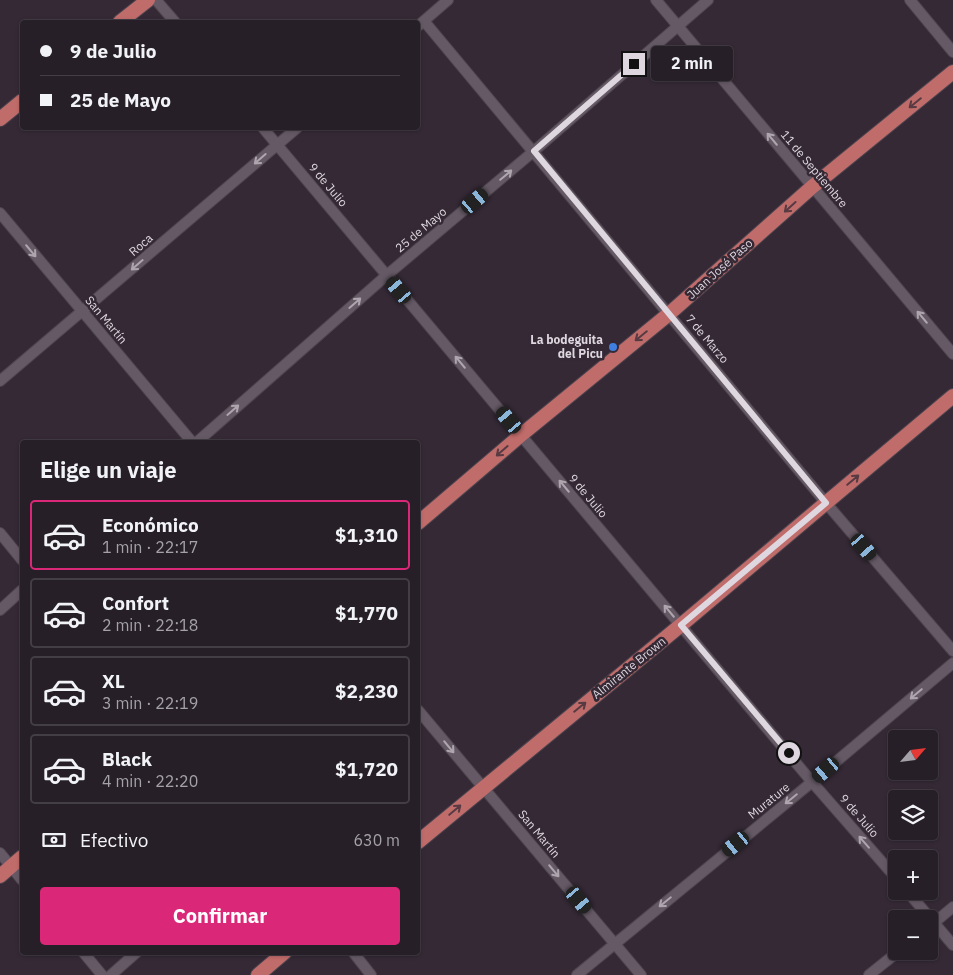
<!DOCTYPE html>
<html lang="es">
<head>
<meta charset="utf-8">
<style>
  :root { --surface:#271f28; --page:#2f2730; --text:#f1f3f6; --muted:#a4a2a8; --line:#433d45; --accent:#db2777 }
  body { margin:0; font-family:"IBM Plex Sans",sans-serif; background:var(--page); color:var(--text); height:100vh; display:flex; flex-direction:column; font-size:19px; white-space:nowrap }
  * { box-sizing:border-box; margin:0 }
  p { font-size:16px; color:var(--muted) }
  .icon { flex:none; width:28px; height:28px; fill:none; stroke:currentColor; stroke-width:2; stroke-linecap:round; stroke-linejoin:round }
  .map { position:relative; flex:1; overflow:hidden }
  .sheet { position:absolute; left:20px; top:440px; width:400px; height:515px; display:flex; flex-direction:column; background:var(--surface); border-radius:5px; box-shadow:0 1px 4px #0004,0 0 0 1px var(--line) }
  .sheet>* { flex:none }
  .hud { position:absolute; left:20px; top:20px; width:400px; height:110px; border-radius:5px; box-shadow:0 1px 4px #0004,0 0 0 1px var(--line); display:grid; align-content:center; height:110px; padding:0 20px; background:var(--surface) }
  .needle { width:32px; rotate:62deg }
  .fabs { position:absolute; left:888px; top:730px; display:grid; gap:10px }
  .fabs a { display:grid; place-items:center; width:50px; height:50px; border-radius:5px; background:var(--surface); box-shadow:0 1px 4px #0004,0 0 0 1px var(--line); font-size:25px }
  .end { position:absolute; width:22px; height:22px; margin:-11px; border:6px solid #ded7df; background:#111; box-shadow:0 0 0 2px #111 }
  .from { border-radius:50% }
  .bubble { position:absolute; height:35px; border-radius:5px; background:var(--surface); box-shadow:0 1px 4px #0004,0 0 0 1px var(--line); font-size:16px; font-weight:700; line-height:35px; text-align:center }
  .car { position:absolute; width:15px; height:30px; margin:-15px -8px; border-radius:6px; box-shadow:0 0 4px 1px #0007; background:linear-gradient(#222 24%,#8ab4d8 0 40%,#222 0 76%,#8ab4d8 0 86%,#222 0) }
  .hud b { display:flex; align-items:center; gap:18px; height:48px; font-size:19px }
  .hud b+b { border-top:1px solid var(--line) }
  .hud i { width:12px; height:12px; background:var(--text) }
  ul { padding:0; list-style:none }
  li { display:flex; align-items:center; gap:15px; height:70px; margin:0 10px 8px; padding:0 10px; border:2px solid var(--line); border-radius:5px }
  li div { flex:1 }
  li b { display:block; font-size:19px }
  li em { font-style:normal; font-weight:700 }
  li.selected { border-color:var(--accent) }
  li>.icon { width:45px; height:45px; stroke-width:1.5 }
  h2 { padding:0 20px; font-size:22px; line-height:60px }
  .pay { display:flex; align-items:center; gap:12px; height:55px; padding:0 20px; font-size:19px }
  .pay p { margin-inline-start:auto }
  .cta { display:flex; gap:10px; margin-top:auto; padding:10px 20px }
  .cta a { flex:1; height:58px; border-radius:5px; background:var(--accent); color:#fff; font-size:20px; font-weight:700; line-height:58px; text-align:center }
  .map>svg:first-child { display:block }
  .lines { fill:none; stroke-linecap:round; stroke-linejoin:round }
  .minor-casing { stroke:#4e454f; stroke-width:12 }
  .major-casing { stroke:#4e454f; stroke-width:16 }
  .minor { stroke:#655966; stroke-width:10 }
  .major { stroke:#c06c6b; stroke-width:14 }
  .oneway { stroke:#573a42 }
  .oneway2 { stroke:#aea5af }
  .route { stroke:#ded7df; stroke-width:6 }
  .shop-dot { fill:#3f7fe0; stroke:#342935; stroke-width:2 }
  .labels { text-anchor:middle; stroke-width:5; stroke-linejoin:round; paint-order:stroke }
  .street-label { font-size:12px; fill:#ded7df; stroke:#342935 }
  .poi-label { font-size:12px; font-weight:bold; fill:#ded7df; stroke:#342935; text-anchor:end }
</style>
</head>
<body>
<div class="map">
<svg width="953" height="975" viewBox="0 0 953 975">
  <rect width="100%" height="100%" fill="#342935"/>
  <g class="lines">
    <!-- minor casing -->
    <g class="minor-casing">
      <path id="minor" d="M 156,0 L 175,22
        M 656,0 L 953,354
        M 910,0 L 953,52
        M 424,21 L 826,503 L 953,651
        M 418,26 L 448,0
        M 263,128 L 812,782 L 896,878
        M 0,213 L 192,442
        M 0,381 L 297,128
        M 197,442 L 387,275 L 534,151 L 708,0
        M 0,533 L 22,560
        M 0,610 L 22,590
        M 418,710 L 641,975
        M 0,853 L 22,880
        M 907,891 L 953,945
        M 929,927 L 953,907
        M 83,952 L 102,975
        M 353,952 L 371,975
        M 111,975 L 137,952
        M 577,975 L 812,782 L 953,663
        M 869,975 L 899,951"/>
    </g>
    <!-- major casing -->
    <g class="major-casing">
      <path id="major" d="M 120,22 L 148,0
        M 0,119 L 22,101
        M 418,523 L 521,435 L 670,313 L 812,187 L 953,72
        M 418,842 L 681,625 L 953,396
        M 0,876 L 22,857
        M 258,975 L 285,952"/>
    </g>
    <!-- minor -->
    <use href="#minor" class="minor"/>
    <!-- major -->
    <use href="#major" class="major"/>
  </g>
  <!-- one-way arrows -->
  <defs><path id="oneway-shaft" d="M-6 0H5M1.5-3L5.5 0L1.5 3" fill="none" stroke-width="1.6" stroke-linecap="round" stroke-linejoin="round" transform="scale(1.25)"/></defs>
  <g class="oneway">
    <use href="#oneway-shaft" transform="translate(915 103) rotate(141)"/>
    <use href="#oneway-shaft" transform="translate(790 207) rotate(138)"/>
    <use href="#oneway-shaft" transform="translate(641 336) rotate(141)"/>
    <use href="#oneway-shaft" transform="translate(502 451) rotate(139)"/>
    <use href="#oneway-shaft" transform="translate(853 480) rotate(-40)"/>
    <use href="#oneway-shaft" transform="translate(580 707) rotate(-39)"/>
    <use href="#oneway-shaft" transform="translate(455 810) rotate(-40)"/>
  </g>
  <g class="oneway2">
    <use href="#oneway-shaft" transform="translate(772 139) rotate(-130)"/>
    <use href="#oneway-shaft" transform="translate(260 159) rotate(139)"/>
    <use href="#oneway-shaft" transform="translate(506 175) rotate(-40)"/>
    <use href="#oneway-shaft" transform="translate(31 251) rotate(50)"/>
    <use href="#oneway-shaft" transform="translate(137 265) rotate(139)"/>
    <use href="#oneway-shaft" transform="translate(355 303) rotate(-41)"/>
    <use href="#oneway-shaft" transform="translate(922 317) rotate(-130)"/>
    <use href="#oneway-shaft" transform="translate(460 362) rotate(-130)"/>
    <use href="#oneway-shaft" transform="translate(233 410) rotate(-41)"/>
    <use href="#oneway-shaft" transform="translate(564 486) rotate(-130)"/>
    <use href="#oneway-shaft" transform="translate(669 611) rotate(-130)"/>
    <use href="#oneway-shaft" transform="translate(916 694) rotate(140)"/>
    <use href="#oneway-shaft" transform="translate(449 747) rotate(50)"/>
    <use href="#oneway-shaft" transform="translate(791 799) rotate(141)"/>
    <use href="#oneway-shaft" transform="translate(864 842) rotate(-131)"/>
    <use href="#oneway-shaft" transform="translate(554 871) rotate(50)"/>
    <use href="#oneway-shaft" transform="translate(665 902) rotate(141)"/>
  </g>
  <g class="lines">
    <!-- route -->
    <path class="route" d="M 634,64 L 534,151 L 826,503 L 681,625 L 789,753"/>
  </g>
  <!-- markers -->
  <circle class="shop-dot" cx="613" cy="347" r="5"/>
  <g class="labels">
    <!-- street labels -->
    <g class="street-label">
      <text transform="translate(814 169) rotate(50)" y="4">11 de Septiembre</text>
      <text transform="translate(328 185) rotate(50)" y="4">9 de Julio</text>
      <text transform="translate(421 230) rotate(-40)" y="4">25 de Mayo</text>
      <text transform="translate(141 245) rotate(-41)" y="4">Roca</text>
      <text transform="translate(720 269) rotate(-42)" y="4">Juan José Paso</text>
      <text transform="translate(106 320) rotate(50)" y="4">San Martín</text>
      <text transform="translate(707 339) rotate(50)" y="4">7 de Marzo</text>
      <text transform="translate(588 496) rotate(50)" y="4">9 de Julio</text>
      <text transform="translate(629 668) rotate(-39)" y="4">Almirante Brown</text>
      <text transform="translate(769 801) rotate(-39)" y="4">Murature</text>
      <text transform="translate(859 816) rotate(49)" y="4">9 de Julio</text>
      <text transform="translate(539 834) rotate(50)" y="4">San Martín</text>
    </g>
    <!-- poi labels -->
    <g class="poi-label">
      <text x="603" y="344">La bodeguita<tspan x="603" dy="14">del Picu</tspan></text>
    </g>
  </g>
</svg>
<div class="fabs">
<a><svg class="needle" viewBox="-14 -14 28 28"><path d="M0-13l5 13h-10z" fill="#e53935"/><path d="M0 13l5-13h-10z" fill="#a4a2a8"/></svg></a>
<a><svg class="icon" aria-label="layers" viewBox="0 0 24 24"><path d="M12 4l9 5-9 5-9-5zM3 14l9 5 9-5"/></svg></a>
<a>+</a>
<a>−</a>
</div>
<i class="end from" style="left:789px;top:753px"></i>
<i class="end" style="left:634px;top:64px"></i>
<div class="bubble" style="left:651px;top:46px;width:82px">2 min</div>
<i class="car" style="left:475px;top:201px;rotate:50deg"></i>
<i class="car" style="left:399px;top:290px;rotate:320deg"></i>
<i class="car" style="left:509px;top:420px;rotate:320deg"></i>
<i class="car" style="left:864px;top:547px;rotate:139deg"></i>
<i class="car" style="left:826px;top:770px;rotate:230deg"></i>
<i class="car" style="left:736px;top:844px;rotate:231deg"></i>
<i class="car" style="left:579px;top:900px;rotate:140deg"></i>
<div class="hud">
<b><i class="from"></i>9 de Julio</b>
<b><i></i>25 de Mayo</b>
</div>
<section class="sheet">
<h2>Elige un viaje</h2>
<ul>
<li class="selected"><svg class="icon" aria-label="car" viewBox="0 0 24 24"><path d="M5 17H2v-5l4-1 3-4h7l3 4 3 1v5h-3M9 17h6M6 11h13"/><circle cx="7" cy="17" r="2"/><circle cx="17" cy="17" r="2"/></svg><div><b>Económico</b><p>1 min · 22:17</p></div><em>$1,310</em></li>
<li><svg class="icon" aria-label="car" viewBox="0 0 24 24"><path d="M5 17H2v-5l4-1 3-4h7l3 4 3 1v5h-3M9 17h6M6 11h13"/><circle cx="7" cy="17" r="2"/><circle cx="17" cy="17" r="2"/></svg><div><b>Confort</b><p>2 min · 22:18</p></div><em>$1,770</em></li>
<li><svg class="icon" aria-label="car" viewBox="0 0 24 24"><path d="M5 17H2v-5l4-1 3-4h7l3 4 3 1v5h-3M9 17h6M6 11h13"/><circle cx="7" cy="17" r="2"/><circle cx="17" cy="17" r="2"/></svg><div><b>XL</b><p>3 min · 22:19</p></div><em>$2,230</em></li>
<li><svg class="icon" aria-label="car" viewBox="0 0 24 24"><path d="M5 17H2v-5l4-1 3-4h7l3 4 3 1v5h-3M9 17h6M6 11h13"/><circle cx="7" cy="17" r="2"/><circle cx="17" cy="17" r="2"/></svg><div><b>Black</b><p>4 min · 22:20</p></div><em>$1,720</em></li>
</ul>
<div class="pay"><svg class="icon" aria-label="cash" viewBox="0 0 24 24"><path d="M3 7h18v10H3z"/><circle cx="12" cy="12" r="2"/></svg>Efectivo<p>630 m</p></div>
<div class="cta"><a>Confirmar</a></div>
</section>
</div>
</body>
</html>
